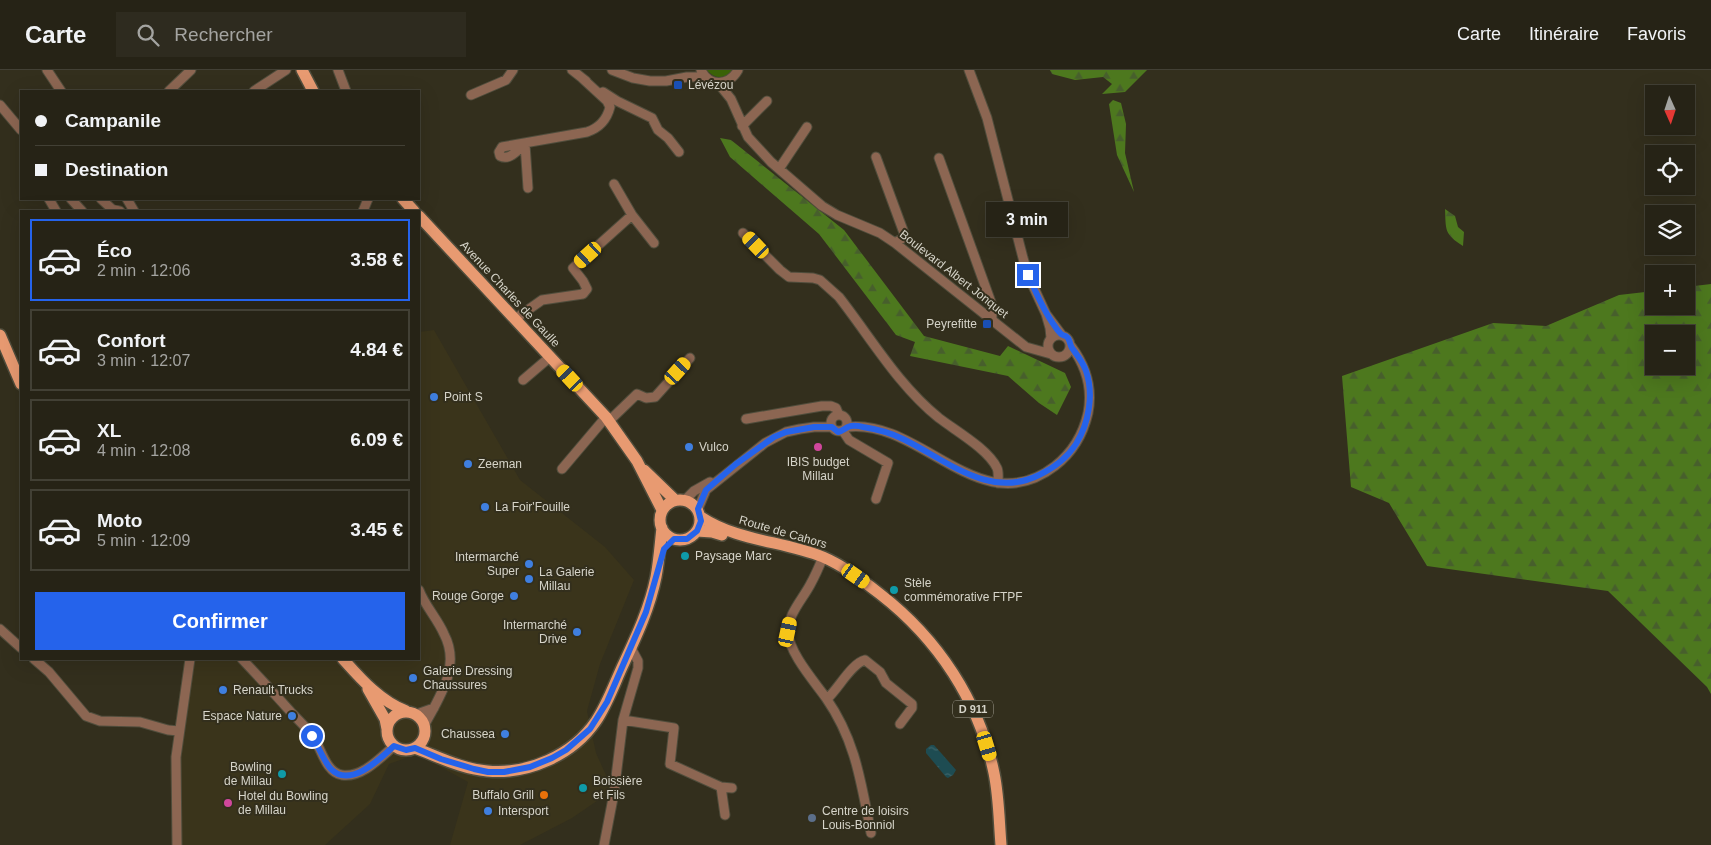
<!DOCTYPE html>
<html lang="fr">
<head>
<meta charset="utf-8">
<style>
  :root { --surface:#262316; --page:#2e2b1f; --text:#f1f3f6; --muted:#a4a4a1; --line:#424035; --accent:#2563eb }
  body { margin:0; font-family:Arial,sans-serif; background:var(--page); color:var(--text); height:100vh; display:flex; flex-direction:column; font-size:19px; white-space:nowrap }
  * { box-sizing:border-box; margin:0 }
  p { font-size:16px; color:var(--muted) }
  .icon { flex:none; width:28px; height:28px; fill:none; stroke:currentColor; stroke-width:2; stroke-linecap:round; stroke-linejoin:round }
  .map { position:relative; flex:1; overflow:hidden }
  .sheet { position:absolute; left:20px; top:140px; width:400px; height:450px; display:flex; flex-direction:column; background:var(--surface); border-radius:0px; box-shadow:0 5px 20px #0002,0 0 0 1px var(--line) }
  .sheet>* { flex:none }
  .hud { position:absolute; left:20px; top:20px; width:400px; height:110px; border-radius:0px; box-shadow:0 5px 20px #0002,0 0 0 1px var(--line); display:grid; align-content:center; height:110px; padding:0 15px; background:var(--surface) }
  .needle { width:32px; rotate:177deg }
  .fabs { position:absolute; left:1645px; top:15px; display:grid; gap:10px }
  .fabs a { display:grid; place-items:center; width:50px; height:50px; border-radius:0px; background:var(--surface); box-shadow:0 5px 20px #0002,0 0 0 1px var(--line); font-size:25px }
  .end { position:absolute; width:22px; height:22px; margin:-11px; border:6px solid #2563eb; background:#fff; box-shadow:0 0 0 2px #fff }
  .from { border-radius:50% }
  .bubble { position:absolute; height:35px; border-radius:0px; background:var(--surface); box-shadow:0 5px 20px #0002,0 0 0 1px var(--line); font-size:16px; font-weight:700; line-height:35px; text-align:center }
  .car { position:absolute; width:15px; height:30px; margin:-15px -8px; border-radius:6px; box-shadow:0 0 4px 1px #0007; background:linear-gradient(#f5c518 24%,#345 0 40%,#f5c518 0 76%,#345 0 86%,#f5c518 0) }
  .hud b { display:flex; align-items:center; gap:18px; height:48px; font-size:19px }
  .hud b+b { border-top:1px solid var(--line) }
  .hud i { width:12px; height:12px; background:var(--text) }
  ul { padding:9px 0 0; list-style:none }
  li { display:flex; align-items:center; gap:15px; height:82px; margin:0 10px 8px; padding:0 5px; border:2px solid var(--line); border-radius:0px }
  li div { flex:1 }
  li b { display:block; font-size:19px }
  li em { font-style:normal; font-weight:700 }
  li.current { border-color:var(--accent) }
  li>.icon { width:45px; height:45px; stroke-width:1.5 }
  .button { display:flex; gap:10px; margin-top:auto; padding:10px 15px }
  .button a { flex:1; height:58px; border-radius:0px; background:var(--accent); color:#fff; font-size:20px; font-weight:700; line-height:58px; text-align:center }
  header { display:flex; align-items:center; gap:30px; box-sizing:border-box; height:70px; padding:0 25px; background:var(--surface); border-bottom:1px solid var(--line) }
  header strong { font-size:24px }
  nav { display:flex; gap:28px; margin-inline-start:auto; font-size:18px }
  .search { width:350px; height:45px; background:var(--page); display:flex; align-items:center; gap:12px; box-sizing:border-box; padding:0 18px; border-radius:0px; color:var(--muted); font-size:19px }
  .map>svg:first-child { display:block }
  .built { fill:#3a341b }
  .grass { fill:#3a6207 }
  .forest { fill:url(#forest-firs); fill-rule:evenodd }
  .water { fill:url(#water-ripples) }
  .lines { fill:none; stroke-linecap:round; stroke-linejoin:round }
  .minor-casing { stroke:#504d3c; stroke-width:11 }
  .major-casing { stroke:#504d3c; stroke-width:14 }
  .minor { stroke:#8c6652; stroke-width:9 }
  .major { stroke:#e89a71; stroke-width:11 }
  .route { stroke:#2563eb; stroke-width:6 }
  .transit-dot { fill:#1a4fb4; stroke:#332f1d; stroke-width:2 }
  .shop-dot { fill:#3f7fe0; stroke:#332f1d; stroke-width:2 }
  .hotel-dot { fill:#d1479c; stroke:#332f1d; stroke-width:2 }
  .culture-dot { fill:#0f9aa8; stroke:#332f1d; stroke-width:2 }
  .food-dot { fill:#e8710a; stroke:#332f1d; stroke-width:2 }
  .service-dot { fill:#5c6f8a; stroke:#332f1d; stroke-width:2 }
  .labels { text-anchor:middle; stroke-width:4; stroke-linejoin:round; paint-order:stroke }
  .shield { fill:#332f1d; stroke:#a5a295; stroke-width:1 }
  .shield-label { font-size:11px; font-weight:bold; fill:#d6d4c9 }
  .poi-label { font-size:12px; fill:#d6d4c9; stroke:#332f1d; text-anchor:start }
  .street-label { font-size:12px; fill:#d6d4c9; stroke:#332f1d }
</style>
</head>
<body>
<header>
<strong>Carte</strong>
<div class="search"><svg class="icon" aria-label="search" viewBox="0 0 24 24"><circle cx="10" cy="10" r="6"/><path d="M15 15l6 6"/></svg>Rechercher</div>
<nav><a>Carte</a><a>Itinéraire</a><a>Favoris</a></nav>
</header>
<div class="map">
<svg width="1711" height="775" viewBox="0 0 1711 775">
  <defs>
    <pattern id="forest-firs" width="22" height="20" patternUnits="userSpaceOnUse" patternTransform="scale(1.25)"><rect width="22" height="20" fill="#4d781e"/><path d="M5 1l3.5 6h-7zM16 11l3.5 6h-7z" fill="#475f2c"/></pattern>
    <pattern id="water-ripples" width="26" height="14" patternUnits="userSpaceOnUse" patternTransform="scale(1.25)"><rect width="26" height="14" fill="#1e4c52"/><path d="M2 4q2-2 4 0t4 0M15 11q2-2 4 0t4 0" fill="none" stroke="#3e656a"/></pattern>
  </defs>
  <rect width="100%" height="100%" fill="#332f1d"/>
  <!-- built -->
  <path class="built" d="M 434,260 L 520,410 L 605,477 L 634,510 L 600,594 L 587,641 L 596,683 L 610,714 L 610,722 L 572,748 L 520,775 L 450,775 L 468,712 L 417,684 L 389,694 L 370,734 L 325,775 L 174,775 L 170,702 L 184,589 L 419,589 L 419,262 Z"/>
  <!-- grass -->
  <path class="grass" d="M 707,0 L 732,0 C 725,10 714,9 707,0 Z"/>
  <!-- forest -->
  <path class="forest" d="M 1050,0 L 1147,0 L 1125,22 L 1102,24 L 1112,14 L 1103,7 L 1075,10 L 1052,4 Z
    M 1113,30 L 1121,33 L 1126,54 L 1125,83 L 1134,122 L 1117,85 L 1109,34 Z
    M 720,68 L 731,70 L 844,160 L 924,266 L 1000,286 L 1008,276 L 1065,303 L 1071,317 L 1057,345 L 1039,333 L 1008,306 L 910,286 L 915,272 L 896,265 L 819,164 L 730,87 Z
    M 1445,139 L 1455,146 L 1458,157 L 1464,162 L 1463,176 C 1444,164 1446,160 1445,139 Z
    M 1711,214 L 1711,624 L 1707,617 L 1608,521 L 1427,496 L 1389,433 L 1351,417 L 1342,306 L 1493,253 L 1546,256 L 1619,225 L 1654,221 L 1654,236 L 1686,236 L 1686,217 ZM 1654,264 L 1686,264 L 1686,296 L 1654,296 Z"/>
  <!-- water -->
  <path class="water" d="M 931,675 L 934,675 L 956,700 L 953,705 L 948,708 L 946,707 L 926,683 L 926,679 Z"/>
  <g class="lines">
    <!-- minor casing -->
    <g class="minor-casing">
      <path id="minor" d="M 47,0 L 61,21
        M 338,0 L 346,21
        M 572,0 L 586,11
        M 612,0 L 633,8 L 650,11 L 666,11 L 687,7 L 705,7
        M 701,0 C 709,17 729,16 738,0
        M 969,0 L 987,48 L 1023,188 L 1028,205 L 1046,244
        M 718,13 L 731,29 L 748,67 L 771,92 L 822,136 L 837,145 L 880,163 L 895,173 L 1026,277 L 1051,284
        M 169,21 L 191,0
        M 254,21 L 286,0
        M 603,22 L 617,31 L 652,48 L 658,60 L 668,68 L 679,82
        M 471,25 L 506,10 L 513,0
        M 0,35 L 21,60
        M 742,56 L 767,31
        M 525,74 C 517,80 510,91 500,86 L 499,82 L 502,77 L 587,62 C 599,58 607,49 610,37 L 607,31 L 582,8
        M 525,74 L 528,118
        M 876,87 L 904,163 L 903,168 L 895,173
        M 939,88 L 992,235 L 992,250
        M 779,99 L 807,57
        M 614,114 L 632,145
        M 49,129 L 56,141
        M 71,129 L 82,141
        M 101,129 L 112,139 L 120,141
        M 127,129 L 134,141
        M 363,141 L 368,129
        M 743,163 L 780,200 L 789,207 L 813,208 L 820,210 L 839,227 C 871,268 898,315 939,348 C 956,361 988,379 997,398 C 999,402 998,408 998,413
        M 515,249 L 542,230 L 583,224 L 587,219 L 583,211 L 573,198 L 632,145 L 654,173
        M1048 276a11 11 0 1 1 22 0a11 11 0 1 1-22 0Z
        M 1051,268 L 1050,258 L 1046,244 L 1061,264
        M 523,310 L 550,287
        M831 353a8 8 0 1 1 16 0a8 8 0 1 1-16 0Z
        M 746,349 L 822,336 L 831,336 L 836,338 L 839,345
        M 609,351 L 637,324 L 646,328 L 655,327 L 690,288
        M 847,357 C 921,348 980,454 1055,396 C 1073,382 1083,365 1088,343 C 1093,317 1086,296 1071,276
        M 843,361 L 849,370 L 888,393 L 876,429
        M 562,399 L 606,347
        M 685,430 L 694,421 L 710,412
        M 698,439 L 706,420 L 765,373 L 786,362 L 800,359 L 814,357 L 832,357
        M 823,487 C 819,497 815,506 810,515 C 802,530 788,544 788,562 C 789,583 814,611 826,628 C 856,671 861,713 871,763
        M 419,520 C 425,536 437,548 444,564 C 461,596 440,626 425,654
        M 0,559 L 21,578
        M 34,589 L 49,602 L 86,646 L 100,651 L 140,652 L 168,660 L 179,661
        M 242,589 C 258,606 274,623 289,640 C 297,649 306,657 313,666 C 321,678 326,703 342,705 C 362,708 380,688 394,676
        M 827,629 C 838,619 852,593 865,590 L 880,602 L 886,613 L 912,634 L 912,638 L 900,654
        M 417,644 L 434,638
        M 623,650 L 674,658 L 670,694 L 721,717 L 725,745
        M 721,717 L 732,718
        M 177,775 L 176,687 L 190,589
        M 604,775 L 614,723 L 623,650 L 638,598 L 638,591 L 631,578"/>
    </g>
    <!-- major casing -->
    <g class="major-casing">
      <path id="major" d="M 302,0 L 313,21
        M 403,129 L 414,141
        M 419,146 L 606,347 L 637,391 L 662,440
        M 0,265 L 21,314
        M 644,400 L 675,430
        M660 450a20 20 0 1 1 40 0a20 20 0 1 1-40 0Z
        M 701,447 C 737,471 783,471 823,487 C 844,496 862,510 880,524 C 938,569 979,631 994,703 C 999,727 999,751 1001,775
        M 697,461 L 712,462 L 722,465
        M 343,589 C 361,609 380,631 406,641
        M 368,619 L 385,649 L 387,659
        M387 661a19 19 0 1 1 38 0a19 19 0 1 1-38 0Z
        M 415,678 C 439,687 462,699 487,701 C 528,705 573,685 596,651 C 608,633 615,612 624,593 C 637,565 650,537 656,507 C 659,491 660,475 662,458"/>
    </g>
    <!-- minor -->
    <use href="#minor" class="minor"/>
    <!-- major -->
    <use href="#major" class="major"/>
  </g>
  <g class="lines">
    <!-- route -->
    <path class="route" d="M 312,666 C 318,675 324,692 331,699 C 350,719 381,688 394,676 L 406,680 L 415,678 L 441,689 L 474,699 L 488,702 L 504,702 L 530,697 L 552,688 L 566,680 L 590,659 L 607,632 L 646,542 L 664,479 L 674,469 L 687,469 L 697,461 L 701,451 L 698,439 L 706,420 L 736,394 L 774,367 L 786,362 L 814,357 L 832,357 L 838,362 C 843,361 844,359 848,357 C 851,355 859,356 863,357 C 876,359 891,363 903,369 C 945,389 989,430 1039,405 C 1054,398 1067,388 1076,374 C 1089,353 1094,324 1086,301 C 1083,292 1077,285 1072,278 C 1070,275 1070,271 1068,268 C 1063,263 1067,268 1061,264 C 1059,262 1056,258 1054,255 C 1043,240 1036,222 1028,205"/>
  </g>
  <!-- markers -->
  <g class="transit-dot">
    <rect x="673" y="10" width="10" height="10" rx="2.5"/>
    <rect x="982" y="249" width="10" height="10" rx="2.5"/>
  </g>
  <g class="shop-dot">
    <circle cx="434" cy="327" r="5"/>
    <circle cx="689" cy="377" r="5"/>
    <circle cx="468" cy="394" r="5"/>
    <circle cx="485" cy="437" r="5"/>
    <circle cx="529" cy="494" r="5"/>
    <circle cx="529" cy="509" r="5"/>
    <circle cx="514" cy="526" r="5"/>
    <circle cx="577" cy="562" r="5"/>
    <circle cx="413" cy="608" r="5"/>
    <circle cx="223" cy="620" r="5"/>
    <circle cx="292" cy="646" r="5"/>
    <circle cx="505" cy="664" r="5"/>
    <circle cx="488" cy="741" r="5"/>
  </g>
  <g class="hotel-dot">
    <circle cx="818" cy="377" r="5"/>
    <circle cx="228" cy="733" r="5"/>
  </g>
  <g class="culture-dot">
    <circle cx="685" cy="486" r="5"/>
    <circle cx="894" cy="520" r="5"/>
    <circle cx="282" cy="704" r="5"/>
    <circle cx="583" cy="718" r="5"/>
  </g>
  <circle class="food-dot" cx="544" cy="725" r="5"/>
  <circle class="service-dot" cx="812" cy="748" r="5"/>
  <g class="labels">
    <!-- shield labels -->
    <rect class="shield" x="953" y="630.5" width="40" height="17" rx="4"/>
    <g class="shield-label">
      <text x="973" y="643">D 911</text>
    </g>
    <!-- poi labels -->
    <g class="poi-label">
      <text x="688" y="19">Lévézou</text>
      <text x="977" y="258" text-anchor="end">Peyrefitte</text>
      <text x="444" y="331">Point S</text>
      <text x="699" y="381">Vulco</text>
      <text x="818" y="396" text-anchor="middle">IBIS budget<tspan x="818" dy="14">Millau</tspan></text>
      <text x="478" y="398">Zeeman</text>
      <text x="495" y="441">La Foir'Fouille</text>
      <text x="695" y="490">Paysage Marc</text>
      <text x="519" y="491" text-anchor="end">Intermarché<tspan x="519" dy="14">Super</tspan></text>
      <text x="539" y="506">La Galerie<tspan x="539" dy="14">Millau</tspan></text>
      <text x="904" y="517">Stèle<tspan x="904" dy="14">commémorative FTPF</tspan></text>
      <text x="504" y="530" text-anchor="end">Rouge Gorge</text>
      <text x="567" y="559" text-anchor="end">Intermarché<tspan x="567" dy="14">Drive</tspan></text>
      <text x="423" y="605">Galerie Dressing<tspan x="423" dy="14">Chaussures</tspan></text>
      <text x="233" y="624">Renault Trucks</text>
      <text x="282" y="650" text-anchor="end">Espace Nature</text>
      <text x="495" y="668" text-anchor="end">Chaussea</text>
      <text x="272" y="701" text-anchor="end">Bowling<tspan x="272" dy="14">de Millau</tspan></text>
      <text x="593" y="715">Boissière<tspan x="593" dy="14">et Fils</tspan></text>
      <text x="534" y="729" text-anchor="end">Buffalo Grill</text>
      <text x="238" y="730">Hotel du Bowling<tspan x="238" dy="14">de Millau</tspan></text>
      <text x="498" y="745">Intersport</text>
      <text x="822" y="745">Centre de loisirs<tspan x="822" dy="14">Louis-Bonniol</tspan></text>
    </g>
    <!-- street labels -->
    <g class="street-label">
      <text transform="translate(954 204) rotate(38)" y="4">Boulevard Albert Jonquet</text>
      <text transform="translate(510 224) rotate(47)" y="4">Avenue Charles de Gaulle</text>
      <text transform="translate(783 462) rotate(16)" y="4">Route de Cahors</text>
    </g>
  </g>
</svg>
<div class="fabs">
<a><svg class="needle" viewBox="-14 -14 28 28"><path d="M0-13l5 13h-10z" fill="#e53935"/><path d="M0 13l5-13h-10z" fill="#a4a4a1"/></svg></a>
<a><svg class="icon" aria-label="locate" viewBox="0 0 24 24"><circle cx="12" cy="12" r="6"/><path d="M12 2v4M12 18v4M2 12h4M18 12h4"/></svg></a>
<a><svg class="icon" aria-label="layers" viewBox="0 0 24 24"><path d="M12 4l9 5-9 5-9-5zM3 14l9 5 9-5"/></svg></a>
<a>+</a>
<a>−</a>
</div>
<i class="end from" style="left:312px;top:666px"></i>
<i class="end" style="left:1028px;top:205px"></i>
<div class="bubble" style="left:986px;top:132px;width:82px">3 min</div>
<i class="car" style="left:756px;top:175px;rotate:316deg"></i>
<i class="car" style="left:588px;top:185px;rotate:228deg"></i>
<i class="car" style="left:678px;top:301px;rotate:42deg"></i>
<i class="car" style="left:570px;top:308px;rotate:317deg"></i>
<i class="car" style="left:856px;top:506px;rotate:125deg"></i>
<i class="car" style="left:788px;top:562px;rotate:12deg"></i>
<i class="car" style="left:987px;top:676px;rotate:163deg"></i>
<div class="hud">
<b><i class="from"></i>Campanile</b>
<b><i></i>Destination</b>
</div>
<section class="sheet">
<ul>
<li class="current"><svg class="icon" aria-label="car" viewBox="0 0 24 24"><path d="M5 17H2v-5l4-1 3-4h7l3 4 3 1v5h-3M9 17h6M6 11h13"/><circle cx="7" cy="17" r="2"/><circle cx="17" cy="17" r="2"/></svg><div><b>Éco</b><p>2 min · 12:06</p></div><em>3.58 €</em></li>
<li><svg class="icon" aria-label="car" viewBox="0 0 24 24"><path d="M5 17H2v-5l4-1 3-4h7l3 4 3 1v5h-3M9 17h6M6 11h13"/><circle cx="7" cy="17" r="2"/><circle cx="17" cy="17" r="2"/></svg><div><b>Confort</b><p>3 min · 12:07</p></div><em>4.84 €</em></li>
<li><svg class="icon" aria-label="car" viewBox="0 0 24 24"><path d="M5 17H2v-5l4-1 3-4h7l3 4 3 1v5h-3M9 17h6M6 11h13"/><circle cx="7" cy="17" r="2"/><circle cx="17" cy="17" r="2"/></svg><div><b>XL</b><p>4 min · 12:08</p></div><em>6.09 €</em></li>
<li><svg class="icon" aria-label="car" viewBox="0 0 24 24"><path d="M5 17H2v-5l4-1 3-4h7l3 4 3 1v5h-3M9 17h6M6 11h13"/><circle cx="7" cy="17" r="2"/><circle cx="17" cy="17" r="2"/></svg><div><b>Moto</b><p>5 min · 12:09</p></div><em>3.45 €</em></li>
</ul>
<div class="button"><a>Confirmer</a></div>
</section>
</div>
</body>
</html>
